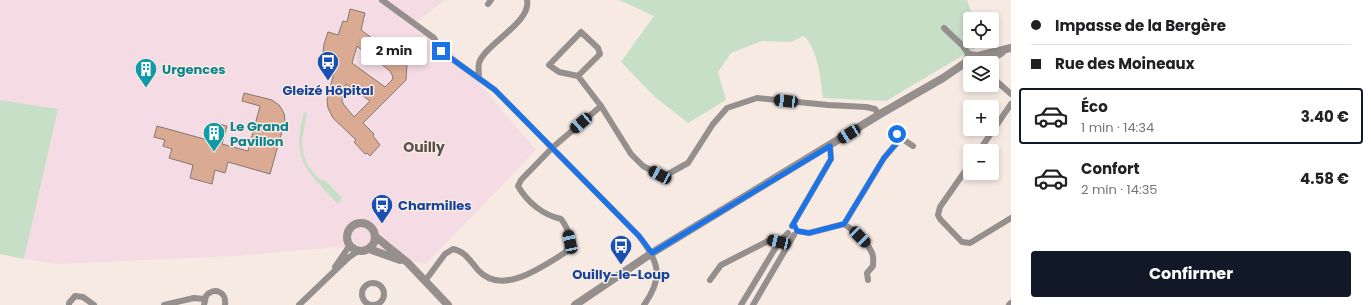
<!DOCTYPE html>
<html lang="fr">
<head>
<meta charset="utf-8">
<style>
  :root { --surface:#fff; --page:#f6f6f6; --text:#202124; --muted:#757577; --line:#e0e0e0; --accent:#111827 }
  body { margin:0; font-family:Poppins,sans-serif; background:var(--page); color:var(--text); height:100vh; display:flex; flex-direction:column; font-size:15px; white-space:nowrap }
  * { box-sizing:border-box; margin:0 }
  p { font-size:13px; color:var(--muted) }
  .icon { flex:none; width:22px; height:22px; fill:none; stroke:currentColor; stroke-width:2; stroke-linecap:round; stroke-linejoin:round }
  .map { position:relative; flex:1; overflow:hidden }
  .drawer { display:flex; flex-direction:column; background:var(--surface); width:360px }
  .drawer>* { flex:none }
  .banner { display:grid; align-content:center; height:88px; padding:0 20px; background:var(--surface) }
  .tools { position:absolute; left:963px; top:12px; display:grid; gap:8px }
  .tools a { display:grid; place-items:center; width:36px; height:36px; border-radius:4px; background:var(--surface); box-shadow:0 2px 6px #0003; font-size:20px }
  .end { position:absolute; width:18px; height:18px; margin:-9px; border:5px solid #1a73e8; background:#fff; box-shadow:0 0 0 2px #fff }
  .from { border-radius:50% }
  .bubble { position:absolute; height:28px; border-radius:4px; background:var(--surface); box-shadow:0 2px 6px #0003; font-size:13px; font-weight:700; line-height:28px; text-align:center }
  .car { position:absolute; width:12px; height:24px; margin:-12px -6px; border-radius:5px; box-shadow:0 0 3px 1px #0007; background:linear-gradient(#222 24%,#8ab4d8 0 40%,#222 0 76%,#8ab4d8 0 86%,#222 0) }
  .banner b { display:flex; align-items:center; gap:14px; height:38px; font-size:15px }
  .banner b+b { border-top:1px solid var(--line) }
  .banner i { width:10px; height:10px; background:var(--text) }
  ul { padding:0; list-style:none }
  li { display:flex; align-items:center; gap:12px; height:56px; margin:0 8px 6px; padding:0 12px; border:2px solid transparent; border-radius:4px }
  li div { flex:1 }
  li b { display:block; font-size:15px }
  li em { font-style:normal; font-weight:700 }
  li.selected { border-color:var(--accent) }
  li>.icon { width:36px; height:36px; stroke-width:1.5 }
  .primary-button { display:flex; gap:8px; margin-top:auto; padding:8px 20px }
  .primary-button a { flex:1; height:46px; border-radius:4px; background:var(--accent); color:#fff; font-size:16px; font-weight:700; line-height:46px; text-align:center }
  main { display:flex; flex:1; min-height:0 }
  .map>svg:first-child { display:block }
  .medical { fill:#f5dbe3 }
  .green { fill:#c7dec7 }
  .building { fill:#daaa93; stroke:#837771; fill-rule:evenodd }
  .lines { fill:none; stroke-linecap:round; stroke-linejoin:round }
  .minor { stroke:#95908d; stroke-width:6 }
  .tertiary { stroke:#95908d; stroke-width:8 }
  .route { stroke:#1a73e8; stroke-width:5 }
  .labels { text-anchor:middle; stroke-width:3; stroke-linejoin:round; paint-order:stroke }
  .culture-label { font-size:13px; font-weight:bold; fill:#0d838f; stroke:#f7eae3; text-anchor:start }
  .transit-label { font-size:13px; font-weight:bold; fill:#164399; stroke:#f7eae3 }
  .neighbourhood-label { font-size:14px; font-weight:bold; fill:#5a4f4a; stroke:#f7eae3 }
</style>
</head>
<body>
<main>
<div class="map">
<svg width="1011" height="305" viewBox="0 0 1011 305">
  <rect width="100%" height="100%" fill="#f7eae3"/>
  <!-- medical -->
  <path class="medical" d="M 0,0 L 445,0 L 417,22 L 451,50 L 536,150 L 426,264 L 339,247 L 235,256 L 55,264 L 24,259 L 58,109 L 0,100 Z"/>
  <!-- green -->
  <path class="green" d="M 619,0 L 967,0 L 974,19 L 970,19 L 970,41 L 983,41 L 984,43 L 886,101 L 823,98 C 820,77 819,52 804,36 L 791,42 L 762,41 L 731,53 L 718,72 L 726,100 L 688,123 L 655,97 L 621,62 L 654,16 Z
    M 0,100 L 58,109 L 24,259 L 0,254 Z
    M 304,112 L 307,113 L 302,140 L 303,153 L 308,166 L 319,179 L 326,181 L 342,198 L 338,204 C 306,170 291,161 304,112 Z"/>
  <!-- building -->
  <path class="building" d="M 350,9 L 365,13 L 361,30 L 407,64 L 406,80 L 363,123 L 374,134 L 373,136 L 380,145 L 370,156 L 367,153 L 365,154 L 354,142 L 356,140 L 333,118 L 328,108 L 327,100 L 338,56 L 323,52 L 324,44 L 328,32 L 338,35 L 343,21 L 347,22 ZM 357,46 L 378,65 L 380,63 L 390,71 L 393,77 L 392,80 L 385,87 L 352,63 ZM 346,84 L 370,101 L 354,117 L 344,105 L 342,101 Z
    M 244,93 L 272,100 L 279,105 L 284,113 L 285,121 L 270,174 L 228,162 L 225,173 L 215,170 L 212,184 L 190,178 L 193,165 L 169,158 L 172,149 L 163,146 L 165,140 L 154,137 L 157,126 L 215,142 L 219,124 L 227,126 L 222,144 L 248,151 L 260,106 L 242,101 Z"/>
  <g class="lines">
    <!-- minor -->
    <path class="minor" d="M 382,0 L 434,38 L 441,51 L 495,90 L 639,236 C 659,262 664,277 644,305
      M 488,4 L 491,0
      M 944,28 L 963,46 L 969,55
      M 578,76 L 600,54 L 598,48 L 581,32 L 549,65 L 559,72 L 578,76 L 601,106 L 631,154 L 643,166 L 660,175 L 668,174 L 688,163 L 713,124 L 727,108 L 757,98 L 828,105 L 866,107 L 875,109 L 879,115
      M 992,77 L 1011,94
      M 479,78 C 479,74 478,67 479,63 C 485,44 532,22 527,0
      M 979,151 L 1011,104
      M 970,164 L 940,207 L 938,215 L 940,219 L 962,242 L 970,243 L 1011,218
      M 844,224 L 884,158 L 901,138 L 913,146
      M 792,226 L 831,159 L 830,146
      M 797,231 L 809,233 L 844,224 C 855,231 867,241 872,253 C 874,256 873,262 873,266 L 867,273 L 868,280
      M 335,267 L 350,245
      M 710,280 L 721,265 L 770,240 L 779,242
      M 425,281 L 445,254 L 453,249 C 466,252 470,261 478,270 C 502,297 543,266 566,252 C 571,238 570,231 561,219 C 543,215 527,202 518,186 L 521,180 L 552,148 L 601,106
      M362 294a11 11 0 1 1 22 0a11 11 0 1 1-22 0Z
      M 69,305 L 69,303 L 75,296 L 83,297 L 94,305
      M 164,305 L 194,298 L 204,299
      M 204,305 L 206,296 C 214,286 227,292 225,305
      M 299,305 L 348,258 L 358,251
      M 741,305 L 779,242 L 788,233
      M 753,305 L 794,235"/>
    <!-- tertiary -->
    <path class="tertiary" d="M 978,56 L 1011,48
      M 986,63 L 1002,52
      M 970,70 L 966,67 L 965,63 L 969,55 L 978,56 L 982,63
      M347 237a14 14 0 1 1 28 0a14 14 0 1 1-28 0Z
      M 376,237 L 408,263 L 448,305
      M 369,249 L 400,260
      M 575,305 L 652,253 L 882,113 L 943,78 L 965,63
      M 1010,305 L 1011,304"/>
  </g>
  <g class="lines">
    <!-- route -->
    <path class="route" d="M 441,51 L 495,90 L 639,236 L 652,253 L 830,146 L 831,159 L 792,226 L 795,226 L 797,231 L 809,233 L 844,224 L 884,158 L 901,138 L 897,134"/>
  </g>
  <!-- icons -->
  <defs>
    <g id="bus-pin" transform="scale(1.15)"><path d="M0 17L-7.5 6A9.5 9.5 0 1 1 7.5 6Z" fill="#1a4fb4" stroke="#f7eae3"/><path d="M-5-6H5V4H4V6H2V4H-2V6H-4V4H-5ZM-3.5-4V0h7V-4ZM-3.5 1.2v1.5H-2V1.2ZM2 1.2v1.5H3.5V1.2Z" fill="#fff"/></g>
    <g id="building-pin" transform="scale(1.15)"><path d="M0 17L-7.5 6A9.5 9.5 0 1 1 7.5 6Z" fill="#0f9aa8" stroke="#f7eae3"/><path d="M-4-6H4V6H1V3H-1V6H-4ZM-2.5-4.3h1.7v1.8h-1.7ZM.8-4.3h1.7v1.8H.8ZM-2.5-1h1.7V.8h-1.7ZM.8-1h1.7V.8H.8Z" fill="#fff"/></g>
  </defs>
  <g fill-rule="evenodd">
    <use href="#bus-pin" x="328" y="62"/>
    <use href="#building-pin" x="146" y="69"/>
    <use href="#building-pin" x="214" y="133"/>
    <use href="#bus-pin" x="382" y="205"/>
    <use href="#bus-pin" x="621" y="246"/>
  </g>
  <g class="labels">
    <!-- culture labels -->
    <g class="culture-label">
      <text x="162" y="74">Urgences</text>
      <text x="230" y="131">Le Grand<tspan x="230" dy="15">Pavillon</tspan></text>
    </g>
    <!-- transit labels -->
    <g class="transit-label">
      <text x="328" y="95">Gleizé Hôpital</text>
      <text x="398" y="210" text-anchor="start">Charmilles</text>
      <text x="621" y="279">Ouilly-le-Loup</text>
    </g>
    <!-- neighbourhood labels -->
    <g class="neighbourhood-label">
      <text x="424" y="152">Ouilly</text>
    </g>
  </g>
</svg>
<div class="tools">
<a><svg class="icon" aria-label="locate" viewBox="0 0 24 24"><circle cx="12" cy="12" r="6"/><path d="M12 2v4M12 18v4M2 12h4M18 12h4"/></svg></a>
<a><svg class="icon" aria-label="layers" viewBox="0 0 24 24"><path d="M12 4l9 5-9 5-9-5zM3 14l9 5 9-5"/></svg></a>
<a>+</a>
<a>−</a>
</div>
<i class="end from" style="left:897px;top:134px"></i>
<i class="end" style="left:441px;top:51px"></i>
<div class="bubble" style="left:361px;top:37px;width:66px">2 min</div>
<i class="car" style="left:786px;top:101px;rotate:276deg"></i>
<i class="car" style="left:581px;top:123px;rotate:229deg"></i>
<i class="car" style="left:849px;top:134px;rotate:238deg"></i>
<i class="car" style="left:660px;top:175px;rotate:298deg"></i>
<i class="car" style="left:860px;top:237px;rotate:135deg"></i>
<i class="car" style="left:570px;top:242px;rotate:348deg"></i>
<i class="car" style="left:779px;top:242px;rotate:283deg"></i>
</div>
<section class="drawer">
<div class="banner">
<b><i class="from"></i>Impasse de la Bergère</b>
<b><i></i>Rue des Moineaux</b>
</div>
<ul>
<li class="selected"><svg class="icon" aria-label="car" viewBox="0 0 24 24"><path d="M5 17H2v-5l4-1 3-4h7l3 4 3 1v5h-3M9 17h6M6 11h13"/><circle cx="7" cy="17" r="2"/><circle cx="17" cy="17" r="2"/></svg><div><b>Éco</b><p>1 min · 14:34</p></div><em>3.40 €</em></li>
<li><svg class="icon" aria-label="car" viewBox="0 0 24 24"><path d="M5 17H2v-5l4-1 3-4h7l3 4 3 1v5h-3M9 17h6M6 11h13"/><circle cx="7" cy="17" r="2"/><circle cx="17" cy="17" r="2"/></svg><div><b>Confort</b><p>2 min · 14:35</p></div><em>4.58 €</em></li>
</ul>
<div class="primary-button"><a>Confirmer</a></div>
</section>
</main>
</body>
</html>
